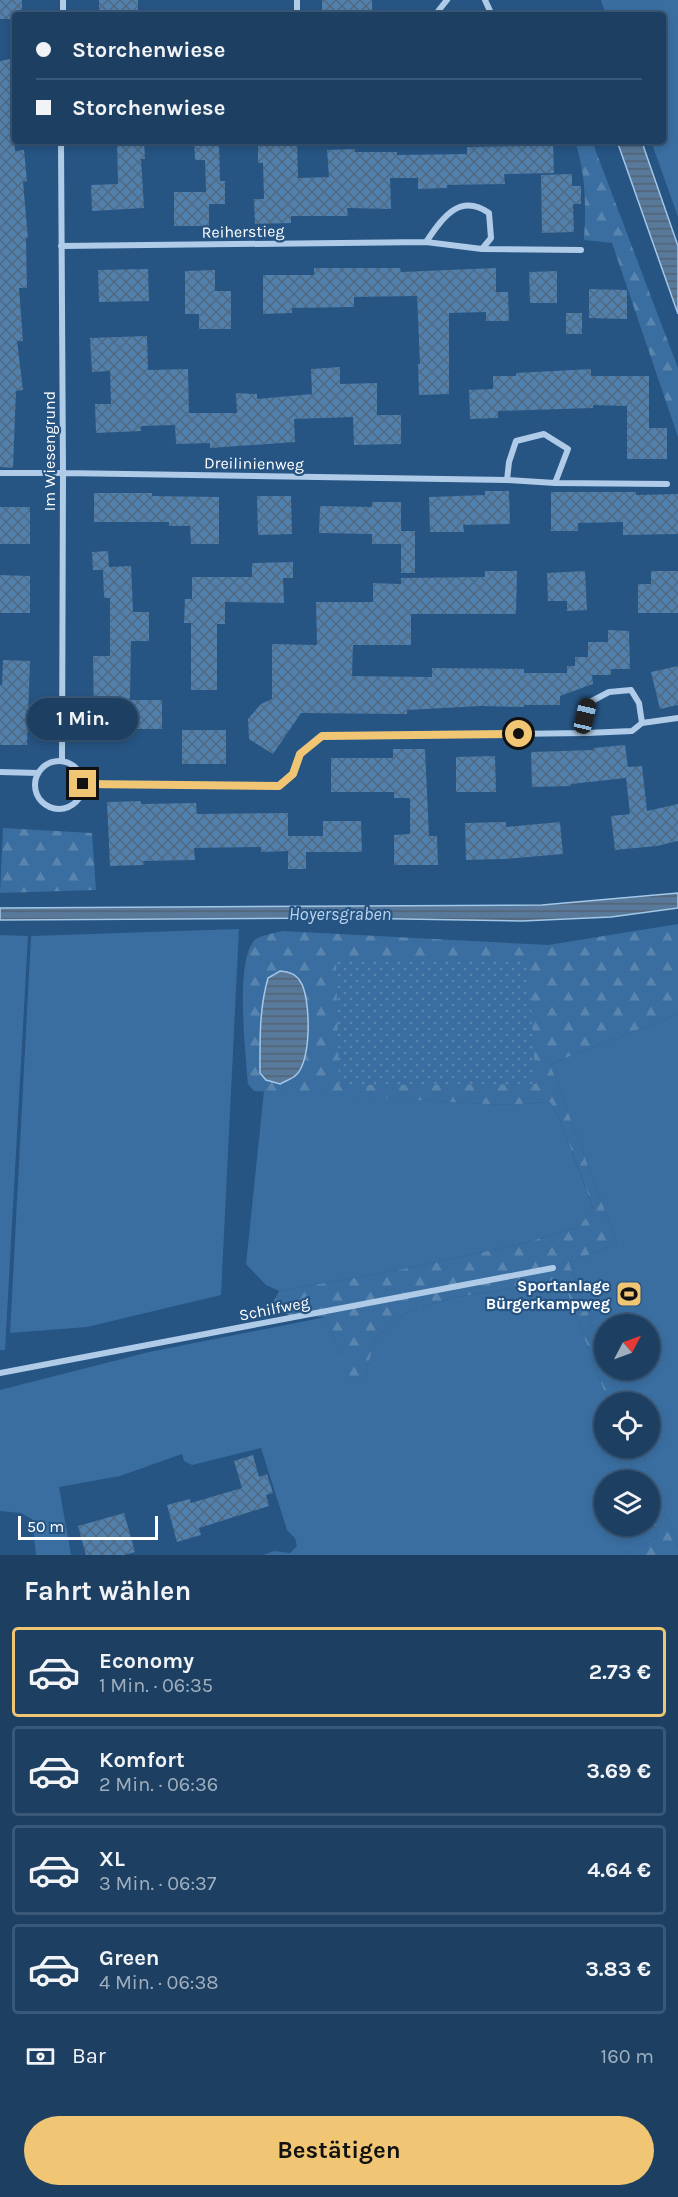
<!DOCTYPE html>
<html lang="de">
<head>
<meta charset="utf-8">
<style>
  :root { --surface:#1c3f62; --page:#254668; --text:#f1f3f6; --muted:#a0afbe; --line:#3a5877; --accent:#f0c674 }
  body { margin:0; font-family:Karla,sans-serif; background:var(--page); color:var(--text); height:100vh; display:flex; flex-direction:column; font-size:22px; white-space:nowrap }
  * { box-sizing:border-box; margin:0 }
  p { font-size:20px; color:var(--muted) }
  .icon { flex:none; width:33px; height:33px; fill:none; stroke:currentColor; stroke-width:2; stroke-linecap:round; stroke-linejoin:round }
  .map { position:relative; height:1555px; overflow:hidden }
  .drawer { display:flex; flex-direction:column; background:var(--surface); flex:1 }
  .drawer>* { flex:none }
  .top-card { position:absolute; left:12px; top:12px; width:654px; height:132px; border-radius:6px; box-shadow:0 3px 9px #0003,0 0 0 2px var(--line); display:grid; align-content:center; height:132px; padding:0 24px; background:var(--surface) }
  .needle { width:39px; rotate:49deg }
  .buttons { position:absolute; left:594px; top:1314px; display:grid; gap:12px }
  .buttons a { display:grid; place-items:center; width:66px; height:66px; border-radius:50%; background:var(--surface); box-shadow:0 3px 9px #0003,0 0 0 2px var(--line); font-size:30px }
  .scale { position:absolute; left:18px; bottom:15px; width:140px; box-sizing:border-box; padding-left:6px; border:3px solid #fff; border-top:0; font-size:16px; line-height:21px; white-space:nowrap; color:#fff; -webkit-text-stroke:4px #265483; paint-order:stroke }
  .end { position:absolute; width:27px; height:27px; margin:-14px; border:8px solid #f0c674; background:#111; box-shadow:0 0 0 3px #111 }
  .from { border-radius:50% }
  .bubble { position:absolute; height:42px; border-radius:21px; background:var(--surface); box-shadow:0 3px 9px #0003,0 0 0 2px var(--line); font-size:20px; font-weight:700; line-height:42px; text-align:center }
  .car { position:absolute; width:18px; height:36px; margin:-18px -9px; border-radius:8px; box-shadow:0 0 4px 2px #0007; background:linear-gradient(#222 24%,#8ab4d8 0 40%,#222 0 76%,#8ab4d8 0 86%,#222 0) }
  .top-card b { display:flex; align-items:center; gap:21px; height:57px; font-size:22px }
  .top-card b+b { border-top:2px solid var(--line) }
  .top-card i { width:15px; height:15px; background:var(--text) }
  ul { padding:0; list-style:none }
  li { display:flex; align-items:center; gap:18px; height:90px; margin:0 12px 9px; padding:0 12px; border:3px solid var(--line); border-radius:6px }
  li div { flex:1 }
  li b { display:block; font-size:22px }
  li em { font-style:normal; font-weight:700 }
  li.on { border-color:var(--accent) }
  li>.icon { width:54px; height:54px; stroke-width:1.5 }
  h2 { padding:0 24px; font-size:27px; line-height:72px }
  .pay { display:flex; align-items:center; gap:15px; height:66px; padding:0 24px; font-size:22px }
  .pay p { margin-inline-start:auto }
  .button { display:flex; gap:12px; margin-top:auto; padding:12px 24px }
  .button a { flex:1; height:69px; border-radius:36px; background:var(--accent); color:#111; font-size:24px; font-weight:700; line-height:69px; text-align:center }
  .map>svg:first-child { display:block }
  .grass { fill:#3a6ea0 }
  .forest { fill:url(#forest-firs) }
  .park { fill:url(#park-dots) }
  .water { fill:url(#water-rules); stroke:#a3c7e8; stroke-width:1.5 }
  .building { fill:url(#building-cross-hatch) }
  .lines { fill:none; stroke-linecap:round; stroke-linejoin:round }
  .street { stroke:#afcbe7; stroke-width:6 }
  .route { stroke:#f0c674; stroke-width:8 }
  .labels { text-anchor:middle; stroke-width:4.5; stroke-linejoin:round; paint-order:stroke }
  .street-label { font-size:16px; fill:#fff; stroke:#265483 }
  .poi-label { font-size:16px; font-weight:bold; fill:#fff; stroke:#265483; text-anchor:end }
  .water-label { font-size:18px; font-style:italic; fill:#bbd5ef; stroke:#265483 }
</style>
</head>
<body>
<div class="map">
<svg width="678" height="1555" viewBox="0 0 678 1555">
  <defs>
    <pattern id="forest-firs" width="22" height="20" patternUnits="userSpaceOnUse" patternTransform="scale(1.5)"><rect width="22" height="20" fill="#3a6ea0"/><path d="M5 1l3.5 6h-7zM16 11l3.5 6h-7z" fill="#5884ae"/></pattern>
    <pattern id="park-dots" width="8" height="8" patternUnits="userSpaceOnUse" patternTransform="scale(1.5)"><rect width="8" height="8" fill="#3a6ea0"/><path d="M2 2h.1M6 6h.1" fill="none" stroke="#5884ae" stroke-width="1.8" stroke-linecap="round"/></pattern>
    <pattern id="water-rules" width="6" height="5" patternUnits="userSpaceOnUse" patternTransform="scale(1.5)"><rect width="6" height="5" fill="#59799a"/><path d="M0 2.5h6" fill="none" stroke="#526273"/></pattern>
    <pattern id="building-cross-hatch" width="8" height="8" patternUnits="userSpaceOnUse" patternTransform="scale(1.5)"><rect width="8" height="8" fill="#5280ad"/><path d="M0 0l8 8M0 8l8-8" fill="none" stroke="#4f6981"/></pattern>
  </defs>
  <rect width="100%" height="100%" fill="#265483"/>
  <!-- grass -->
  <path class="grass" d="M 601,0 L 678,0 L 678,217 L 651,141 L 663,141 L 663,15 L 606,15 Z
    M 239,929 L 221,1295 L 87,1327 L 10,1333 L 31,936 Z
    M 0,935 L 28,936 L 5,1350 L 0,1350 Z
    M 678,1014 L 678,1547 L 640,1448 L 650,1448 L 650,1402 L 622,1402 L 610,1370 L 650,1370 L 650,1324 L 604,1324 L 604,1356 L 569,1263 L 617,1243 L 550,1064 Z
    M 264,1091 L 505,1105 L 550,1102 L 559,1117 L 593,1209 L 579,1227 L 521,1244 L 399,1270 L 279,1291 L 266,1285 L 246,1264 Z
    M 563,1280 L 608,1402 L 604,1402 L 604,1448 L 625,1448 L 637,1480 L 604,1480 L 604,1526 L 650,1526 L 650,1514 L 658,1537 L 621,1555 L 263,1555 L 274,1551 L 290,1553 L 297,1546 L 295,1538 L 287,1530 L 261,1448 L 192,1465 L 184,1461 L 182,1454 L 120,1476 L 59,1487 L 71,1555 L 36,1555 L 32,1519 L 21,1513 L 0,1511 L 0,1390 L 149,1352 L 326,1317 L 351,1384 L 364,1377 L 377,1336 L 409,1311 L 451,1298 Z"/>
  <!-- forest -->
  <path class="forest" d="M 575,141 L 592,141 L 678,368 L 678,437 L 612,243 L 584,240 C 586,205 586,175 575,141 Z
    M 3,828 L 92,833 L 96,890 L 0,893 Z
    M 678,924 L 678,1014 L 550,1064 L 617,1243 L 569,1263 L 604,1356 L 604,1370 L 610,1370 L 622,1402 L 608,1402 L 563,1280 L 451,1298 L 409,1311 L 377,1336 L 364,1377 L 351,1385 L 326,1317 L 290,1316 L 273,1303 L 279,1291 L 399,1270 L 521,1244 L 579,1227 L 593,1208 L 559,1117 L 550,1102 L 505,1105 L 254,1091 L 248,1084 C 246,1057 234,956 256,939 C 263,935 275,933 283,931 L 548,945 Z
    M 625,1448 L 640,1448 L 678,1547 L 678,1555 L 621,1555 L 658,1537 L 650,1514 L 650,1480 L 637,1480 Z"/>
  <!-- park -->
  <path class="park" d="M 336,959 L 528,959 L 536,1084 L 339,1085 Z"/>
  <!-- water -->
  <path class="water" d="M 617,141 L 642,141 L 645,151 L 678,246 L 678,314 Z
    M 678,893 L 678,908 L 611,917 L 522,921 L 344,918 L 0,920 L 0,908 L 542,905 Z
    M 280,971 C 288,972 295,973 300,981 C 311,996 312,1062 296,1075 C 292,1079 285,1081 280,1084 L 266,1080 L 260,1073 C 260,1040 259,1010 268,978 Z"/>
  <!-- building -->
  <path class="building" d="M 0,0 L 22,0 L 22,15 L 15,15 L 15,19 L 0,19 Z
    M 99,0 L 138,0 L 138,15 L 99,15 Z
    M 322,0 L 372,0 L 372,14 L 322,14 Z
    M 15,58 L 15,151 L 24,150 L 27,181 L 23,182 L 28,238 L 26,238 L 27,288 L 19,288 L 23,341 L 17,341 L 23,390 L 16,391 L 13,468 L 0,467 L 0,61 Z
    M 117,141 L 144,141 L 145,159 L 141,159 L 144,208 L 92,211 L 91,185 L 118,184 Z
    M 194,141 L 219,141 L 220,181 L 225,181 L 225,204 L 209,204 L 209,226 L 174,226 L 174,192 L 206,192 L 205,160 L 195,160 Z
    M 258,141 L 297,141 L 298,178 L 329,177 L 327,150 L 355,149 L 355,152 L 397,152 L 397,155 L 467,154 L 467,147 L 520,146 L 520,141 L 553,141 L 554,173 L 504,174 L 505,184 L 447,185 L 447,188 L 418,189 L 418,178 L 390,178 L 391,209 L 347,208 L 348,216 L 291,216 L 291,223 L 255,224 L 254,199 L 264,199 L 263,163 L 258,163 Z
    M 572,174 L 572,186 L 581,186 L 581,204 L 573,204 L 574,232 L 542,233 L 541,175 Z
    M 314,268 L 400,268 L 401,272 L 496,268 L 496,292 L 508,292 L 509,321 L 486,321 L 486,312 L 449,313 L 449,394 L 419,395 L 418,364 L 420,364 L 417,296 L 354,297 L 354,307 L 292,308 L 292,313 L 263,314 L 263,275 L 314,275 Z
    M 148,269 L 149,301 L 99,302 L 98,270 Z
    M 215,270 L 215,291 L 231,291 L 231,329 L 199,329 L 199,314 L 185,314 L 185,271 Z
    M 557,271 L 557,303 L 530,303 L 529,272 Z
    M 589,289 L 627,290 L 627,319 L 589,318 Z
    M 566,313 L 582,313 L 582,334 L 566,334 Z
    M 147,336 L 148,370 L 188,369 L 189,413 L 237,413 L 236,393 L 257,394 L 257,399 L 312,394 L 311,369 L 340,367 L 340,384 L 377,383 L 377,415 L 401,415 L 401,444 L 354,445 L 353,417 L 294,419 L 295,442 L 210,448 L 210,443 L 176,444 L 175,425 L 141,426 L 141,431 L 96,433 L 95,404 L 111,404 L 110,371 L 92,372 L 90,338 Z
    M 591,369 L 591,376 L 649,376 L 649,428 L 667,428 L 667,459 L 627,459 L 627,406 L 593,405 L 593,408 L 498,411 L 498,418 L 470,419 L 469,390 L 493,389 L 493,376 L 516,376 L 516,373 Z
    M 485,491 L 509,491 L 510,524 L 463,525 L 464,532 L 430,532 L 429,497 L 485,495 Z
    M 551,492 L 636,492 L 636,495 L 678,494 L 678,534 L 623,535 L 623,522 L 578,523 L 578,531 L 551,531 Z
    M 94,493 L 152,493 L 152,496 L 219,497 L 219,544 L 191,544 L 190,526 L 169,526 L 169,522 L 94,522 Z
    M 257,496 L 291,496 L 292,534 L 258,535 Z
    M 372,502 L 401,502 L 401,531 L 415,531 L 415,573 L 401,573 L 401,544 L 372,544 L 372,534 L 319,533 L 320,506 L 372,507 Z
    M 0,507 L 30,507 L 30,544 L 0,544 Z
    M 108,551 L 109,567 L 131,566 L 133,612 L 149,612 L 149,641 L 131,641 L 130,700 L 162,700 L 162,729 L 94,729 L 93,656 L 110,656 L 110,598 L 104,598 L 103,570 L 93,570 L 92,552 Z
    M 293,562 L 293,578 L 283,578 L 284,603 L 225,602 L 225,624 L 217,624 L 217,690 L 191,690 L 191,623 L 184,623 L 185,599 L 192,599 L 192,577 L 252,577 L 252,563 Z
    M 485,571 L 517,571 L 516,614 L 411,614 L 411,645 L 353,645 L 352,676 L 432,677 L 432,668 L 524,669 L 524,673 L 567,673 L 567,666 L 575,666 L 575,657 L 588,657 L 588,642 L 608,642 L 608,630 L 629,631 L 630,669 L 611,669 L 611,675 L 592,675 L 593,684 L 560,696 L 560,705 L 524,705 L 524,707 L 481,706 L 407,710 L 407,714 L 301,713 L 273,754 L 249,739 L 248,719 L 261,704 L 272,699 L 272,644 L 317,645 L 316,602 L 373,602 L 373,583 L 401,584 L 401,578 L 485,577 Z
    M 585,571 L 587,610 L 567,611 L 567,601 L 548,601 L 547,573 Z
    M 651,571 L 678,571 L 678,613 L 638,613 L 638,584 L 651,584 Z
    M 0,575 L 30,576 L 30,613 L 0,613 Z
    M 3,660 L 30,661 L 27,745 L 0,745 L 0,685 L 2,685 Z
    M 678,666 L 678,705 L 660,709 L 651,672 Z
    M 182,730 L 226,730 L 226,764 L 182,764 Z
    M 625,745 L 628,767 L 642,766 L 647,811 L 678,804 L 678,841 L 657,846 L 615,850 L 611,816 L 630,814 L 626,778 L 571,784 L 571,786 L 532,787 L 531,752 L 594,750 L 593,748 Z
    M 393,749 L 425,749 L 429,836 L 437,836 L 438,865 L 394,865 L 394,835 L 410,834 L 410,798 L 394,798 L 394,792 L 331,792 L 331,758 L 393,758 Z
    M 495,756 L 496,792 L 456,792 L 456,757 Z
    M 141,801 L 141,804 L 196,803 L 197,814 L 288,813 L 288,836 L 323,836 L 323,821 L 361,821 L 362,852 L 306,852 L 306,869 L 288,869 L 288,851 L 261,852 L 261,847 L 194,848 L 195,860 L 143,861 L 144,865 L 110,866 L 107,802 Z
    M 506,822 L 506,827 L 560,822 L 563,854 L 504,859 L 466,860 L 465,823 Z
    M 253,1455 L 259,1477 L 267,1474 L 273,1493 L 266,1495 L 269,1506 L 199,1528 L 201,1535 L 177,1542 L 167,1505 L 190,1499 L 191,1503 L 242,1488 L 234,1461 Z
    M 124,1513 L 135,1552 L 124,1555 L 86,1555 L 78,1526 Z"/>
  <g class="lines">
    <!-- street -->
    <path class="street" d="M 63,0 L 63,15
      M 297,0 L 297,15
      M 485,0 L 491,13 L 490,15
      M 435,15 L 447,0
      M 61,141 L 63,473 L 62,761
      M 61,246 L 426,242 L 482,249 L 491,238 L 489,213 C 459,192 442,219 426,242
      M 482,249 L 581,250
      M 0,473 L 63,473 L 507,480 L 555,483 L 568,449 L 544,434 L 516,441 L 509,462 L 507,480
      M 555,483 L 667,484
      M 642,723 L 678,718
      M35 785a24 24 0 1 1 48 0a24 24 0 1 1-48 0Z
      M 0,772 L 38,773
      M 83,784 L 279,786 L 293,774 L 300,754 L 322,736 L 587,733 L 585,716 L 588,703 L 609,692 L 631,690 L 639,703 L 642,723 L 632,731 L 587,733
      M 0,1373 L 553,1268"/>
  </g>
  <g class="lines">
    <!-- route -->
    <path class="route" d="M 83,784 L 279,786 L 293,774 L 300,754 L 322,736 L 519,734"/>
  </g>
  <!-- icons -->
  <defs>
    <g id="stadium-square" transform="scale(1.35)"><rect x="-9" y="-9" width="18" height="18" rx="4" fill="#f0c674" stroke="#265483"/><path d="M0-5a6.5 5 0 1 0 0 10a6.5 5 0 1 0 0-10ZM-3.5-1.8h7v3.6h-7Z" fill="#111"/></g>
  </defs>
  <g fill-rule="evenodd">
    <use href="#stadium-square" x="629" y="1294"/>
  </g>
  <g class="labels">
    <!-- street labels -->
    <g class="street-label">
      <text transform="translate(243 231) rotate(-1)" y="6">Reiherstieg</text>
      <text transform="translate(49 451) rotate(-90)" y="6">Im Wiesengrund</text>
      <text transform="translate(254 463) rotate(1)" y="6">Dreilinienweg</text>
      <text transform="translate(274 1308) rotate(-11)" y="6">Schilfweg</text>
    </g>
    <!-- poi labels -->
    <g class="poi-label">
      <text x="610" y="1291">Sportanlage<tspan x="610" dy="18">Bürgerkampweg</tspan></text>
    </g>
    <!-- water labels -->
    <g class="water-label">
      <text x="340" y="920">Hoyersgraben</text>
    </g>
  </g>
</svg>
<div class="buttons">
<a><svg class="needle" viewBox="-14 -14 28 28"><path d="M0-13l5 13h-10z" fill="#e53935"/><path d="M0 13l5-13h-10z" fill="#a0afbe"/></svg></a>
<a><svg class="icon" aria-label="locate" viewBox="0 0 24 24"><circle cx="12" cy="12" r="6"/><path d="M12 2v4M12 18v4M2 12h4M18 12h4"/></svg></a>
<a><svg class="icon" aria-label="layers" viewBox="0 0 24 24"><path d="M12 4l9 5-9 5-9-5zM3 14l9 5 9-5"/></svg></a>
</div>
<div class="scale">50 m</div>
<i class="end from" style="left:519px;top:734px"></i>
<i class="end" style="left:83px;top:784px"></i>
<div class="bubble" style="left:27px;top:698px;width:111px">1 Min.</div>
<i class="car" style="left:585px;top:716px;rotate:13deg"></i>
<div class="top-card">
<b><i class="from"></i>Storchenwiese</b>
<b><i></i>Storchenwiese</b>
</div>
</div>
<section class="drawer">
<h2>Fahrt wählen</h2>
<ul>
<li class="on"><svg class="icon" aria-label="car" viewBox="0 0 24 24"><path d="M5 17H2v-5l4-1 3-4h7l3 4 3 1v5h-3M9 17h6M6 11h13"/><circle cx="7" cy="17" r="2"/><circle cx="17" cy="17" r="2"/></svg><div><b>Economy</b><p>1 Min. · 06:35</p></div><em>2.73 €</em></li>
<li><svg class="icon" aria-label="car" viewBox="0 0 24 24"><path d="M5 17H2v-5l4-1 3-4h7l3 4 3 1v5h-3M9 17h6M6 11h13"/><circle cx="7" cy="17" r="2"/><circle cx="17" cy="17" r="2"/></svg><div><b>Komfort</b><p>2 Min. · 06:36</p></div><em>3.69 €</em></li>
<li><svg class="icon" aria-label="car" viewBox="0 0 24 24"><path d="M5 17H2v-5l4-1 3-4h7l3 4 3 1v5h-3M9 17h6M6 11h13"/><circle cx="7" cy="17" r="2"/><circle cx="17" cy="17" r="2"/></svg><div><b>XL</b><p>3 Min. · 06:37</p></div><em>4.64 €</em></li>
<li><svg class="icon" aria-label="car" viewBox="0 0 24 24"><path d="M5 17H2v-5l4-1 3-4h7l3 4 3 1v5h-3M9 17h6M6 11h13"/><circle cx="7" cy="17" r="2"/><circle cx="17" cy="17" r="2"/></svg><div><b>Green</b><p>4 Min. · 06:38</p></div><em>3.83 €</em></li>
</ul>
<div class="pay"><svg class="icon" aria-label="cash" viewBox="0 0 24 24"><path d="M3 7h18v10H3z"/><circle cx="12" cy="12" r="2"/></svg>Bar<p>160 m</p></div>
<div class="button"><a>Bestätigen</a></div>
</section>
</body>
</html>
